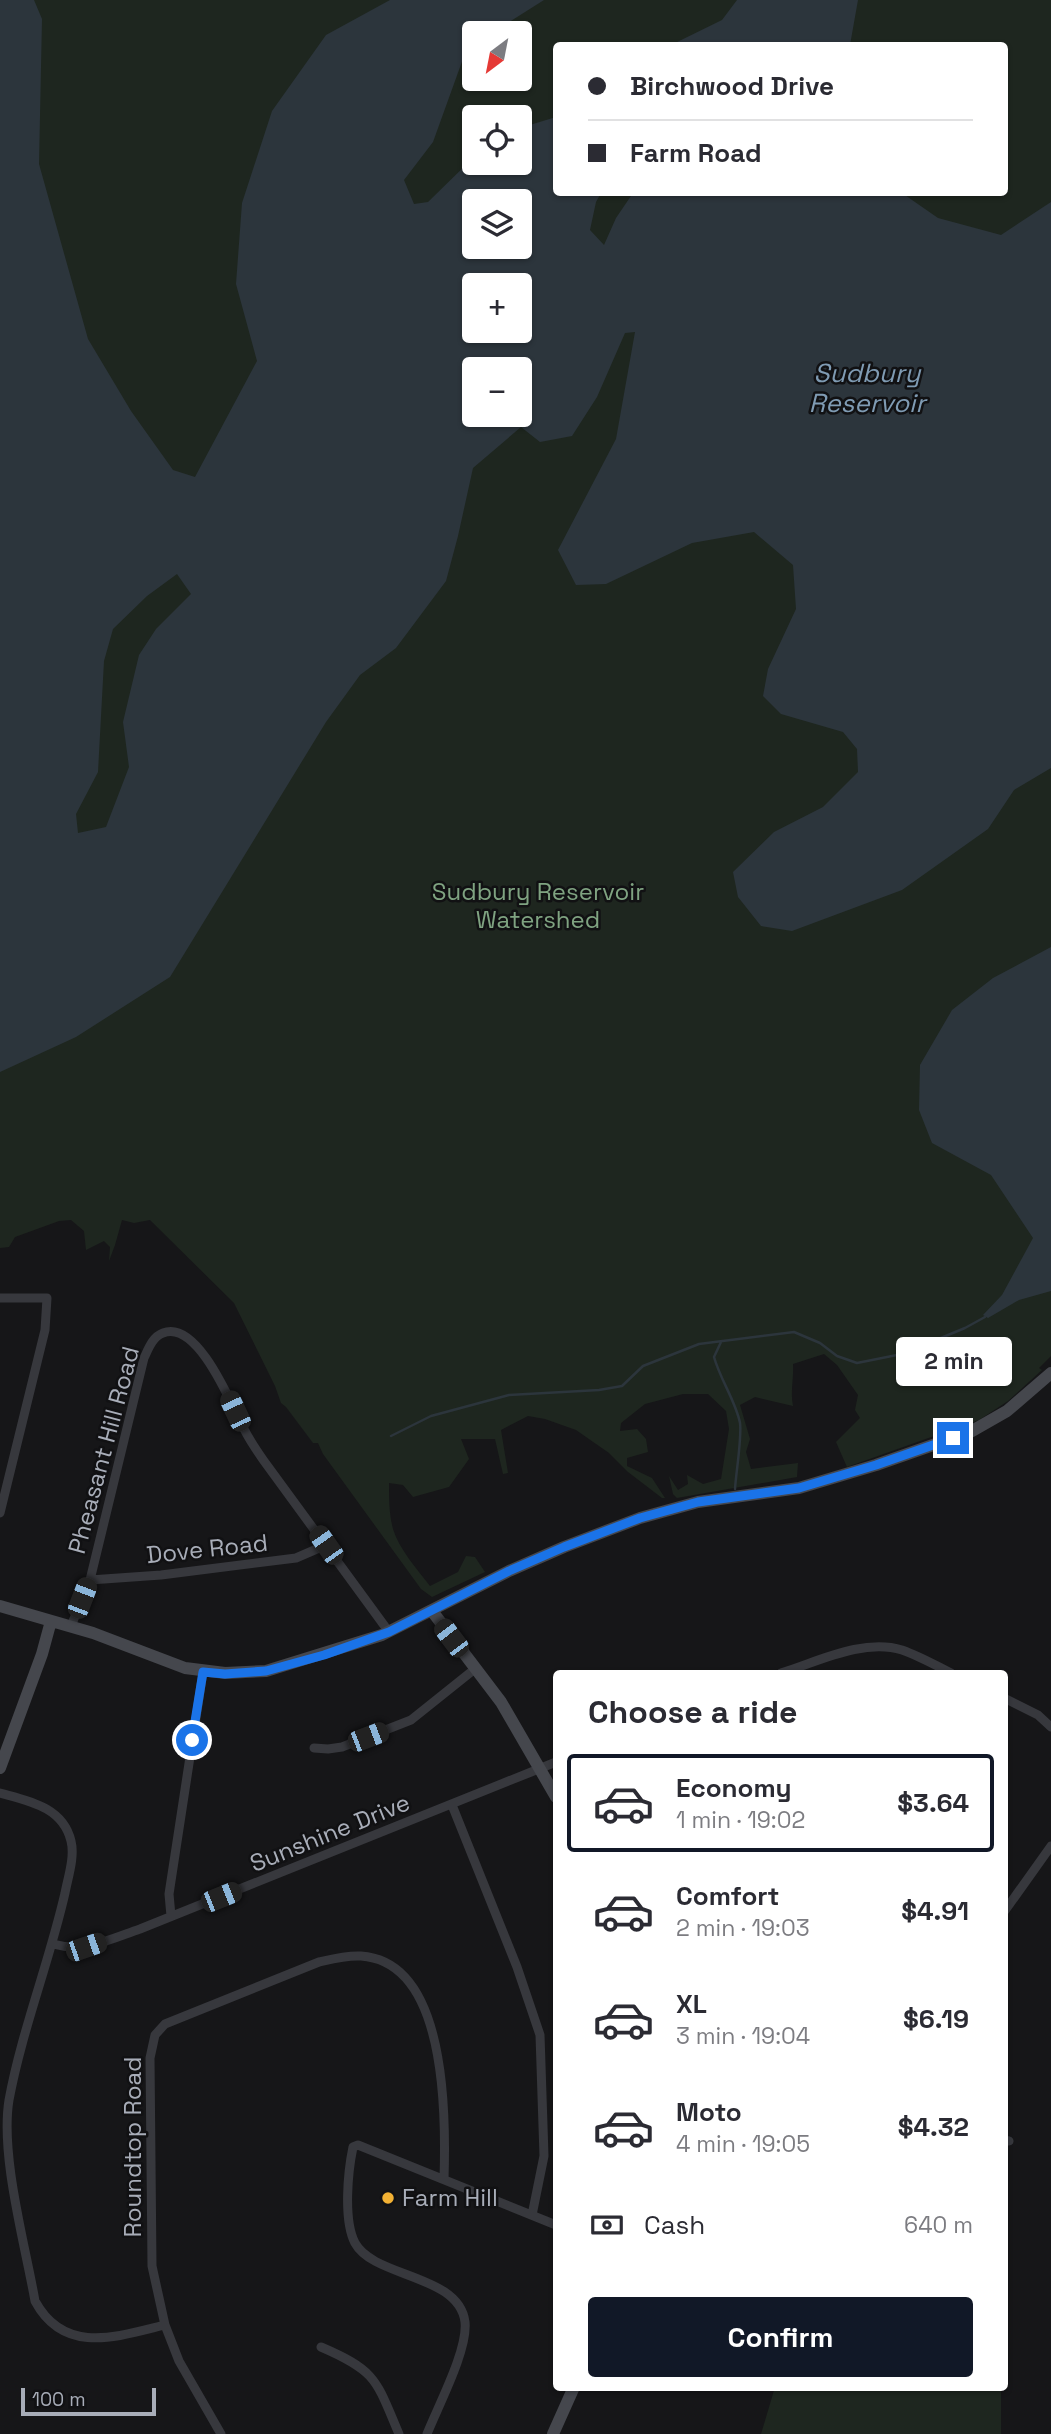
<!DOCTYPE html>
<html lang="en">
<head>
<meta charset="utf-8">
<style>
  :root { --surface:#fff; --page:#f7f7f7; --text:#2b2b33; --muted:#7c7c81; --line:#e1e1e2; --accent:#111827 }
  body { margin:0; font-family:"Space Grotesk",sans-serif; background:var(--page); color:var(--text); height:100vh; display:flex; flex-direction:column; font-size:26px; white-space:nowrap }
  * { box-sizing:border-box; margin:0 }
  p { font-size:23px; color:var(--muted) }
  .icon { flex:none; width:38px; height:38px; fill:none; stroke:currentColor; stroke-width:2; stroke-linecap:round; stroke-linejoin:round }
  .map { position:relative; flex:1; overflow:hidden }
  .side { position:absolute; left:553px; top:1670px; width:455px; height:721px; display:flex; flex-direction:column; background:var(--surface); border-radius:7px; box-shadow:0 2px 5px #0004 }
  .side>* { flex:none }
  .guide { position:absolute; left:553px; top:42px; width:455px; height:154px; border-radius:7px; box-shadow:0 2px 5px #0004; display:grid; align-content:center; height:154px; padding:0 35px; background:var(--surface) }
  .needle { width:46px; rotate:212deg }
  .tools { position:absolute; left:462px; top:21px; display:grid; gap:14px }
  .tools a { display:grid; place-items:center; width:70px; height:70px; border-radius:7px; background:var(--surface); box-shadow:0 2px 5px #0004; font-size:35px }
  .scale { position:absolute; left:21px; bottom:18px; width:135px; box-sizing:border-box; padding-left:7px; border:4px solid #a8adb8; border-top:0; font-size:19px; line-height:24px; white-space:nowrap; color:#a8adb8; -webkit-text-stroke:5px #111113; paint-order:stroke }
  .end { position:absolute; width:32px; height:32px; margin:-16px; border:9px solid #1a73e8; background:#fff; box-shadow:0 0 0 4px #fff }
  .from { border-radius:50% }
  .bubble { position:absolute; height:49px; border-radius:7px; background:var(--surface); box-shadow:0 2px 5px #0004; font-size:23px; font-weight:700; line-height:49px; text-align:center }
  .car { position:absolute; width:21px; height:42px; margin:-21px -10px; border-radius:9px; box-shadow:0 0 5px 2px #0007; background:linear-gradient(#222 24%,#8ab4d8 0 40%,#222 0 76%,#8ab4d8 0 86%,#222 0) }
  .guide b { display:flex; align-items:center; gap:24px; height:66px; font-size:26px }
  .guide b+b { border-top:2px solid var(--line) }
  .guide i { width:18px; height:18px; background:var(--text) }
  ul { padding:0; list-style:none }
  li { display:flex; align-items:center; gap:21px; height:98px; margin:0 14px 10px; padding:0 21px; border:4px solid transparent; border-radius:7px }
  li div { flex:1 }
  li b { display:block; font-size:26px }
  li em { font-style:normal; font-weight:700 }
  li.on { border-color:var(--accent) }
  li>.icon { width:63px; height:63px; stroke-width:1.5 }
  h2 { padding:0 35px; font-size:32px; line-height:84px }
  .pay { display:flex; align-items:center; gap:18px; height:77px; padding:0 35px; font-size:26px }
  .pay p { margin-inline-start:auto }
  .primary-button { display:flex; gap:14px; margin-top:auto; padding:14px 35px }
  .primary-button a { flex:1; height:80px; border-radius:7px; background:var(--accent); color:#fff; font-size:28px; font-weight:700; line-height:80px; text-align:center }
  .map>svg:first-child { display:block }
  .green { fill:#1e261f; fill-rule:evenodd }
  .water { fill:#2c353c; fill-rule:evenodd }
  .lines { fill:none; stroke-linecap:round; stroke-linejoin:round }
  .stream { stroke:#2c353c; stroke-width:2.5 }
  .street { stroke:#37383d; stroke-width:9 }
  .secondary { stroke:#45474d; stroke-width:12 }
  .route { stroke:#1a73e8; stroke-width:9 }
  .poi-dot { fill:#f2b134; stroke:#111113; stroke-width:2.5 }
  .labels { text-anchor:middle; stroke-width:5; stroke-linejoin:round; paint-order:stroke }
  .park-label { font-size:24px; fill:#7fa381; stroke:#111113 }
  .street-label { font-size:24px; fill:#a8adb8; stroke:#111113 }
  .poi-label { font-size:24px; fill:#a8adb8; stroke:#111113; text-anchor:start }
  .water-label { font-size:26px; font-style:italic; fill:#7f9bb3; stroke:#111113 }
</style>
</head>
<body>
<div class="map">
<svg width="1051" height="2434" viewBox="0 0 1051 2434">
  <rect width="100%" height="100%" fill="#161618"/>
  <!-- green -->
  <path class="green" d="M 0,0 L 1051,0 L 1051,1356 L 1039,1368 L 1042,1370 L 1008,1401 L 979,1420 L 847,1467 L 836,1442 L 860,1418 L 855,1410 L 858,1395 L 837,1365 L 824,1354 L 793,1364 C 794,1378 790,1392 793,1406 L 755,1397 L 740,1405 L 750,1439 L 746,1452 L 751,1469 L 798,1463 L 797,1477 L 677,1498 L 673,1494 L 669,1476 L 678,1490 L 688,1484 L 687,1475 L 703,1484 L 721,1479 L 729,1429 L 726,1411 L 708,1394 L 683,1394 L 645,1404 L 621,1423 L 620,1431 L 637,1429 L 646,1439 L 648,1452 L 627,1458 L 627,1466 L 652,1478 L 665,1498 L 662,1498 L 628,1472 L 609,1453 L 576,1430 L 545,1419 L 528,1416 L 501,1430 L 508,1473 L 503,1474 L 495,1439 L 461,1439 L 469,1459 L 449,1487 L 413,1497 L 403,1485 L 389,1483 C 389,1498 389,1514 393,1529 C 399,1549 417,1569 430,1586 L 458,1572 L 466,1556 L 475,1557 L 485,1572 L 432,1597 L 421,1589 L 323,1454 L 318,1443 L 313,1443 L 286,1407 L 281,1403 L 275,1386 L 234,1303 L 150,1220 L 134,1223 L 122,1220 L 115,1245 L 109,1261 L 110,1247 L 104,1241 L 86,1250 L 84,1231 L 71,1220 L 59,1221 L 15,1237 L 9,1247 L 0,1248 ZM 474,33 L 520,33 L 520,79 L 474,79 ZM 556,46 L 1004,46 L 1004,192 L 556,192 ZM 474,117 L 520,117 L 520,163 L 474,163 ZM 474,201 L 520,201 L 520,247 L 474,247 ZM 474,285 L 520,285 L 520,331 L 474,331 ZM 474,369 L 520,369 L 520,415 L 474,415 Z
    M 775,2387 L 1001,2387 L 1001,2434 L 761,2434 Z"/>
  <!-- water -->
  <path class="water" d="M 0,0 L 34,0 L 42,19 L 39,164 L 88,339 L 131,411 L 173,470 L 195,477 L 257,361 L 236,284 L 242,203 L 272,111 L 326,35 L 390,0 L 544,0 L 492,33 L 474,33 L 474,48 L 464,56 L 433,142 L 404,180 L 414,204 L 428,202 L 474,157 L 474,163 L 520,163 L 520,128 L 556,117 L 556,192 L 601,193 L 596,202 L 590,230 L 604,245 L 616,218 L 633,193 L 902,193 L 938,218 L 1001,235 L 1051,202 L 1051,768 L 1014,790 L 988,829 L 902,890 L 792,931 L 761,926 L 738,897 L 733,872 L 774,832 L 823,807 L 858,772 L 857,749 L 843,732 L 781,714 L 763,696 L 768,669 L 796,609 L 793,565 L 754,532 L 692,543 L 606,584 L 576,585 L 558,550 L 616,439 L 635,332 L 625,333 L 597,397 L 572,436 L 540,442 L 521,427 L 473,468 L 458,536 L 446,581 L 396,648 L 360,675 L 326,722 L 170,977 L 76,1037 L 0,1072 ZM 474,201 L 520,201 L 520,247 L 474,247 ZM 474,285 L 520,285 L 520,331 L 474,331 ZM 474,369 L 520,369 L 520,415 L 474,415 ZM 177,574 L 191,594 L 156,629 L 139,655 L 123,722 L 129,767 L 106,827 L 78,833 L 76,814 L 98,772 L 104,661 L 113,629 L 147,596 Z
    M 737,0 L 858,0 L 850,45 L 671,45 L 722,20 Z
    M 1051,947 L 1051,1291 L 1019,1300 L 988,1318 L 983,1315 L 1002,1295 L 1033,1238 L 991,1175 L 932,1143 L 919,1110 L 920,1065 L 952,1010 L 993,978 Z"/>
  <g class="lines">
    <!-- stream -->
    <path class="stream" d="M 721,1342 L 714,1357 C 720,1379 736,1402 740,1423 C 742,1437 736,1473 735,1489
      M 391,1436 L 431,1416 L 509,1395 L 599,1390 L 622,1386 L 643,1366 L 699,1344 L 794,1332 L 820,1343 L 837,1356 L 857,1363 L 902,1354 L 965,1328 L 985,1317"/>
    <!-- street -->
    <path class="street" d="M 0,1298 L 47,1298 L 45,1330 L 0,1513
      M 90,1580 L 161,1575 L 296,1558 L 326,1545
      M 71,1626 L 90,1580 L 144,1358 C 148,1350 152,1337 163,1333 C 198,1319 232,1406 244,1429 C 250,1441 257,1451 264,1461 L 389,1632
      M 781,1673 C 817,1662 863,1638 902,1650 C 919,1656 935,1665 951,1673
      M 1004,1698 L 1038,1715 L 1051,1727
      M 314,1748 L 328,1749 L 342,1747 L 411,1720 L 476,1668
      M 0,1793 C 29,1801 63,1807 71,1841 C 75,1857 68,1877 65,1893 C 49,1963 22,2030 9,2100 C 0,2155 25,2244 35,2301 C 64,2355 116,2337 165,2325
      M 452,1805 L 517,1967 L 540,2035 L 544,2156 L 532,2215
      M 1004,1912 L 1051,1846
      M 171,1916 L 169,1894 L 203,1672
      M 53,1944 C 84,1953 111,1939 140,1929 L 556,1762
      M 1004,2140 L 1009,2141
      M 321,2347 C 377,2371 376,2380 399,2434
      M 221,2434 L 179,2361 L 165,2325 L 152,2266 L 150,2058 L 155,2035 L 165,2024 L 319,1962 C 332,1959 347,1955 361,1956 C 448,1962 446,2118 444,2179
      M 427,2434 C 438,2406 468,2350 465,2322 C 459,2274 374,2278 355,2243 C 343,2220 348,2171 353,2147 L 358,2145 L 556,2225"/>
    <!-- secondary -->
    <path class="secondary" d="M 0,1606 L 93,1633 L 185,1668 L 225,1673 L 266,1671 L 382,1635 L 509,1571 L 564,1547 L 640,1518 L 698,1502 L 799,1488 L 876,1465 L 953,1438 L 972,1431 L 1007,1411 L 1051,1373
      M 432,1611 L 501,1702 L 556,1797
      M 0,1768 L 42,1654 L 51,1621
      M 553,2434 L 574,2387"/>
  </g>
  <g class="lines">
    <!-- route -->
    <path class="route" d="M 192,1740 L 203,1672 L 225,1674 L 266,1671 L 324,1655 L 389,1632 L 509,1571 L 564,1547 L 640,1518 L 698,1502 L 799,1488 L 876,1465 L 953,1438"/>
  </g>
  <!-- markers -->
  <circle class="poi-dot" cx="388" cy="2198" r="7"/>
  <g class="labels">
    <!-- park labels -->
    <g class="park-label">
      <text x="538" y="900">Sudbury Reservoir<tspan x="538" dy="28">Watershed</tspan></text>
    </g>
    <!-- street labels -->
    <g class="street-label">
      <text transform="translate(104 1450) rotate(-75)" y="8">Pheasant Hill Road</text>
      <text transform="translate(207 1549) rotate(-6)" y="8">Dove Road</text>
      <text transform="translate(330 1833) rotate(-22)" y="8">Sunshine Drive</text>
      <text transform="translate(133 2147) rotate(-90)" y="8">Roundtop Road</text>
    </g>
    <!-- poi labels -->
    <g class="poi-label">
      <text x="402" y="2206">Farm Hill</text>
    </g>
    <!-- water labels -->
    <g class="water-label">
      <text x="867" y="382">Sudbury<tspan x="867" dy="30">Reservoir</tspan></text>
    </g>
  </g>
</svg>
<div class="tools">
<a><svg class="needle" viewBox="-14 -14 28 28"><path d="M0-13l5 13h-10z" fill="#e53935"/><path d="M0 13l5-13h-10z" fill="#7c7c81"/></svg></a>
<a><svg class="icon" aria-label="locate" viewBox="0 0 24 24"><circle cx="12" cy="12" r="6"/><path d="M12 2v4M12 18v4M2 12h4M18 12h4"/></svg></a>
<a><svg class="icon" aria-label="layers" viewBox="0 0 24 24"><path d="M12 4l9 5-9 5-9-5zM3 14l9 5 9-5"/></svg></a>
<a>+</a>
<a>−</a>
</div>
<div class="scale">100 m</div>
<i class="end from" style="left:192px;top:1740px"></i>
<i class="end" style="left:953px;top:1438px"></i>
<div class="bubble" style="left:896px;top:1337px;width:116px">2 min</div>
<i class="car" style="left:235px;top:1411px;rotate:335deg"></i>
<i class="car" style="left:326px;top:1545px;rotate:325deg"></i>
<i class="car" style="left:82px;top:1598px;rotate:21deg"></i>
<i class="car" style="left:451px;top:1638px;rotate:323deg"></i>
<i class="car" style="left:368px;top:1737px;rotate:69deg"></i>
<i class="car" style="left:221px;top:1897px;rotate:68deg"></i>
<i class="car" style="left:86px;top:1947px;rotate:71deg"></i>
<div class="guide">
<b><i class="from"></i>Birchwood Drive</b>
<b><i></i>Farm Road</b>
</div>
<section class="side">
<h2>Choose a ride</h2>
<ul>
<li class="on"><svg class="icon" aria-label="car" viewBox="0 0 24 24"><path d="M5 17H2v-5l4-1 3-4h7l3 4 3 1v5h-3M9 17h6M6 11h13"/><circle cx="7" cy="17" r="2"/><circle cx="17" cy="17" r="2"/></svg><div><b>Economy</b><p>1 min · 19:02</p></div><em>$3.64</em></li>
<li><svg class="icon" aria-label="car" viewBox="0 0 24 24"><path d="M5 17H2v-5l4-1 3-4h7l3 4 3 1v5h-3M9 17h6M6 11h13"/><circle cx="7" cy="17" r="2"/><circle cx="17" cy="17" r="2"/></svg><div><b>Comfort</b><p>2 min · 19:03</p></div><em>$4.91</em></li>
<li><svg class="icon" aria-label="car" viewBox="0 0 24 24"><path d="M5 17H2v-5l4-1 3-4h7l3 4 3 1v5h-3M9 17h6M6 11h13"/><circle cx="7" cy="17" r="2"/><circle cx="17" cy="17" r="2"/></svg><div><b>XL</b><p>3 min · 19:04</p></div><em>$6.19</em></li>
<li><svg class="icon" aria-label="car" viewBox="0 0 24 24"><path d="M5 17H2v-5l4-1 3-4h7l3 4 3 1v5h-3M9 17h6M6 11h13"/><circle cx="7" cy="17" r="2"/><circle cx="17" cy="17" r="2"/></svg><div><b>Moto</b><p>4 min · 19:05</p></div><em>$4.32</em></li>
</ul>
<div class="pay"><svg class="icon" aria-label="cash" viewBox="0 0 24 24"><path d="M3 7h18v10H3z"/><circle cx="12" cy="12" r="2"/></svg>Cash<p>640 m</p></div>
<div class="primary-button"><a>Confirm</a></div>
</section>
</div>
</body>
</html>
